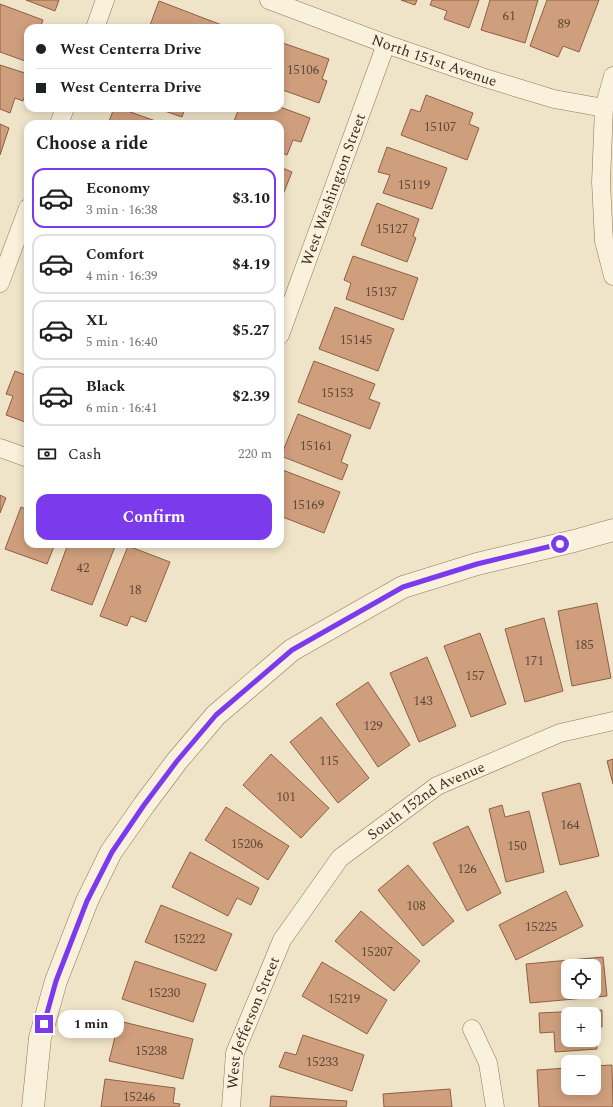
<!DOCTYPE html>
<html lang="en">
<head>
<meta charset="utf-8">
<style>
  :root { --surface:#fff; --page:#f2f2f2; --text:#202124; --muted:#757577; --line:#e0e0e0; --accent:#7c3aed }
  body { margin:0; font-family:Spectral,serif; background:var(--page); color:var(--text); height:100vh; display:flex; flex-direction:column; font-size:15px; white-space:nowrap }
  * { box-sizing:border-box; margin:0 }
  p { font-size:13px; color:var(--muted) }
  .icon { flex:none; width:22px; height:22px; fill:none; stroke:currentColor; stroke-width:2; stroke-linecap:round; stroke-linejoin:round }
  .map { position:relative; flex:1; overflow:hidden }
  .side { position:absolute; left:24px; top:120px; width:260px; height:428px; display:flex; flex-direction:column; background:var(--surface); border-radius:12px; box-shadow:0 2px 10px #0003 }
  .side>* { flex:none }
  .top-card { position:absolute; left:24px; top:24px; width:260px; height:88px; border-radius:12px; box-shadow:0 2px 10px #0003; display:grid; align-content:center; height:88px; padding:0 12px; background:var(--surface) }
  .buttons { position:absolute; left:561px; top:959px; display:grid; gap:8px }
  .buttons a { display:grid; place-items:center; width:40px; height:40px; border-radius:8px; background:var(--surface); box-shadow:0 2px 10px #0003; font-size:20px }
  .end { position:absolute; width:18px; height:18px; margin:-9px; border:5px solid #7c3aed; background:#fff; box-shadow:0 0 0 2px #fff }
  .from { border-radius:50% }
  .bubble { position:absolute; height:28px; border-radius:12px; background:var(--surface); box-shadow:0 2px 10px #0003; font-size:13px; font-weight:700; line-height:28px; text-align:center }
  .top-card b { display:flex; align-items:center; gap:14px; height:38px; font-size:15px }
  .top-card b+b { border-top:1px solid var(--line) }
  .top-card i { width:10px; height:10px; background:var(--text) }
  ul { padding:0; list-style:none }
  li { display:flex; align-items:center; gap:12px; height:60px; margin:0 8px 6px; padding:0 4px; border:2px solid var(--line); border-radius:12px }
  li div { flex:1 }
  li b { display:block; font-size:15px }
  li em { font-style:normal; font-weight:700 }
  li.active { border-color:var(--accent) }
  li>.icon { width:36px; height:36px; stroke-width:1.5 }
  h2 { padding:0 12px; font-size:18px; line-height:48px }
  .pay { display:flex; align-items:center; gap:10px; height:44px; padding:0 12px; font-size:15px }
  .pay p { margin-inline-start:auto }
  .primary-button { display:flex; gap:8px; margin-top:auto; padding:8px 12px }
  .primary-button a { flex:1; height:46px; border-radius:12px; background:var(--accent); color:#fff; font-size:16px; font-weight:700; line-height:46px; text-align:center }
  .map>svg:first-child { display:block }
  .building { fill:#cf9f7d; stroke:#8d5f41; fill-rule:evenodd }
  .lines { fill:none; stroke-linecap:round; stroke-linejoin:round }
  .minor-casing { stroke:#8d765c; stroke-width:19 }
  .tertiary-casing { stroke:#8d765c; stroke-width:23 }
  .minor { stroke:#faf1dc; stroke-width:18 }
  .tertiary { stroke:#faf1dc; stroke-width:22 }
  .route { stroke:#7c3aed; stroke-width:5 }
  .labels { text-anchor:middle; stroke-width:3; stroke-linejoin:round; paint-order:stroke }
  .number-label { font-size:13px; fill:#624a37 }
  .street-label { font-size:15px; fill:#3d2e20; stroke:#f7eed8 }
</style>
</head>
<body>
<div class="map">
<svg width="613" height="1107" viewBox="0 0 613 1107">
  <rect width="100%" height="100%" fill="#f0e4c8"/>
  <!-- building -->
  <path class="building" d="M 26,0 L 59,0 L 55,11 Z
    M 401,0 L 417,0 L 415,5 Z
    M 432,0 L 479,0 L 469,28 L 444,19 L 447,11 L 430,5 Z
    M 490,0 L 538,0 L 525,43 L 481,30 Z
    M 547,0 L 599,0 L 579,52 L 563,46 L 558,57 L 530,46 Z
    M 159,1 L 227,27 L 227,28 L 149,28 Z
    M 0,4 L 43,20 L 40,28 L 28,28 L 28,62 L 0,52 Z
    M 280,42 L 329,59 L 322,79 L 327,81 L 319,103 L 280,89 Z
    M 0,65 L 28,74 L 28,87 L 23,101 L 15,98 L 10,113 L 0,109 Z
    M 426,95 L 473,113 L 469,124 L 479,128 L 467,160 L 401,135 L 411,109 L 420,112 Z
    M 280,107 L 310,118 L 301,142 L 293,140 L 287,155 L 280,152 L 280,124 L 233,124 L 239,108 L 280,108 Z
    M 114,108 L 119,108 L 164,124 L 108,124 Z
    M 156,108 L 185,108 L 182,117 Z
    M 0,124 L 9,128 L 0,155 Z
    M 387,147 L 447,168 L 432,209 L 383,193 L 390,175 L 378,172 Z
    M 280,167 L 292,172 L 280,202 Z
    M 377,203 L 419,219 L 413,236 L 416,238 L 407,262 L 361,245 Z
    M 353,256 L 418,278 L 403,320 L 346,299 L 351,283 L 344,280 Z
    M 335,307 L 394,329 L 378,371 L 319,349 Z
    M 314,361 L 375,384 L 369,399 L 380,403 L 370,429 L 298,402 Z
    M 15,371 L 28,376 L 28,423 L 6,415 L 13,396 L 6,394 Z
    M 298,414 L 351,435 L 341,462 L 348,465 L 342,480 L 281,456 Z
    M 280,469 L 340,492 L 324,533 L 280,516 Z
    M 0,495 L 6,498 L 0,513 Z
    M 21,507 L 28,510 L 28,544 L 55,544 L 47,564 L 5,549 Z
    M 68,544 L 116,544 L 92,605 L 51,590 Z
    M 128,546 L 170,562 L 146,622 L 131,616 L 127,626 L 100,616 Z
    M 597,603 L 611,678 L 572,686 L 558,611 Z
    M 544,618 L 563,691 L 525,702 L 505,629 Z
    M 480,633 L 506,704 L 471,717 L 444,646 Z
    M 427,657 L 456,726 L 419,742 L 390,673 Z
    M 368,682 L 410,745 L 378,767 L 336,704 Z
    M 321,717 L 369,778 L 338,803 L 290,742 Z
    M 271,754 L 329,808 L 301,838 L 243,785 Z
    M 613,759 L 613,784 L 607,761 Z
    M 580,783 L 599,856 L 560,865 L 542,793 Z
    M 502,805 L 505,817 L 529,811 L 544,872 L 506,882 L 489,809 Z
    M 226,807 L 289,846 L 268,880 L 205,840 Z
    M 468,826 L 501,893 L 467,911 L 433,843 Z
    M 190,852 L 259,888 L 251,905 L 237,898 L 228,916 L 172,887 Z
    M 408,865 L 454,921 L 423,946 L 378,890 Z
    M 566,891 L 583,926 L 516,960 L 499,925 Z
    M 161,905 L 232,934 L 216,971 L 145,942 Z
    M 361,911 L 420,961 L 394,991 L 335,941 Z
    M 603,957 L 607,996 L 530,1003 L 526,964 ZM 568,966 L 594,966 L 594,992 L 568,992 Z
    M 135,961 L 206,984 L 193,1022 L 122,999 Z
    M 322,962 L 387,1000 L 367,1034 L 302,996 Z
    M 602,1010 L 602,1027 L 596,1027 L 597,1049 L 555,1052 L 554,1032 L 540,1033 L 539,1013 ZM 568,1014 L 594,1014 L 594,1040 L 568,1040 Z
    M 119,1021 L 193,1039 L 183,1079 L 109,1061 Z
    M 303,1035 L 364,1055 L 352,1091 L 279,1067 L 285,1052 L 296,1055 Z
    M 612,1065 L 613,1107 L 539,1107 L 537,1070 L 568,1068 L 568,1088 L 594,1088 L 594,1066 Z
    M 105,1079 L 175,1088 L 173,1103 L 180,1104 L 179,1107 L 101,1107 Z
    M 450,1089 L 452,1107 L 384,1107 L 383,1094 Z
    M 271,1096 L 347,1101 L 346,1107 L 270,1107 Z"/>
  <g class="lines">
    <!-- minor casing -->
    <g class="minor-casing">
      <g id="minor">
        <path id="s1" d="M 269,0 L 386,44 L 485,78 L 554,99 L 604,108"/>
        <path d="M 95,28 L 105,0"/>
        <path d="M 613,76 L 604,108 L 601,182 L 604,241 L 613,276"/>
        <path d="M 59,124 L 65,108"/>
        <path d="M 0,283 L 28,208"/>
        <path id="s2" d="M 280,335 L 386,44"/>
        <path d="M 0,448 L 28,458"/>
        <path d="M 472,1029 L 488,1063 L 495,1107"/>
        <path id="s3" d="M 231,1107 L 235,1053 L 282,940 L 340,858 L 437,786 L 560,733 L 613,721"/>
      </g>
    </g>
    <!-- tertiary casing -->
    <g class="tertiary-casing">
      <path id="tertiary" d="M 33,1107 L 40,1038 L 56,981 L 87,901 L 111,852 L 144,805 L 177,761 L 216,715 L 292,650 L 403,587 L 477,564 L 574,541 L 613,530"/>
    </g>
    <!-- minor -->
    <use href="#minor" class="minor"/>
    <!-- tertiary -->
    <use href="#tertiary" class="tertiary"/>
  </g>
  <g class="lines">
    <!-- route -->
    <path class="route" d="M 44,1024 L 56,981 L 87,901 L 112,852 L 144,805 L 177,761 L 216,715 L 292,650 L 403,587 L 477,564 L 560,544"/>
  </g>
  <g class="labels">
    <!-- number labels -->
    <g class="number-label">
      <text x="509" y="20">61</text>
      <text x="564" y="28">89</text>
      <text x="303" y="74">15106</text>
      <text x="440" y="131">15107</text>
      <text x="414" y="189">15119</text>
      <text x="392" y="233">15127</text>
      <text x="381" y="296">15137</text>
      <text x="356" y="344">15145</text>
      <text x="337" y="397">15153</text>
      <text x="316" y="450">15161</text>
      <text x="308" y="509">15169</text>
      <text x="83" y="572">42</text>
      <text x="135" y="594">18</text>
      <text x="584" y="649">185</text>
      <text x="534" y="665">171</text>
      <text x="475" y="680">157</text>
      <text x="423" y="705">143</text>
      <text x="373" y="730">129</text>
      <text x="329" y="765">115</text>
      <text x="286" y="801">101</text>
      <text x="570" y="829">164</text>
      <text x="247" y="848">15206</text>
      <text x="517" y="850">150</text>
      <text x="467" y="873">126</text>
      <text x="416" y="910">108</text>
      <text x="541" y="931">15225</text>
      <text x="189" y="943">15222</text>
      <text x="377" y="956">15207</text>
      <text x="164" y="997">15230</text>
      <text x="344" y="1003">15219</text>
      <text x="151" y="1055">15238</text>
      <text x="322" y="1066">15233</text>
      <text x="139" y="1101">15246</text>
    </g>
    <!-- street labels -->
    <g class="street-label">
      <text dy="5" stroke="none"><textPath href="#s1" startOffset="176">North 151st Avenue</textPath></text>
      <text dy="5" stroke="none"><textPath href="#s2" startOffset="155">West Washington Street</textPath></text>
      <text dy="5" stroke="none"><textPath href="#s3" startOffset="381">South 152nd Avenue</textPath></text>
      <text dy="5" stroke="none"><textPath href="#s3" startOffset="88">West Jefferson Street</textPath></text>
    </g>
  </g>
</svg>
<div class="buttons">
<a><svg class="icon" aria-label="locate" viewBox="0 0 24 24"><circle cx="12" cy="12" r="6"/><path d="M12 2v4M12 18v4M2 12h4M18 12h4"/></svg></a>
<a>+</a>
<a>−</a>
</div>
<i class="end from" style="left:560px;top:544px"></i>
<i class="end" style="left:44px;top:1024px"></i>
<div class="bubble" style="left:58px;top:1010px;width:66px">1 min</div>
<div class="top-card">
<b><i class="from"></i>West Centerra Drive</b>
<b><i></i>West Centerra Drive</b>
</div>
<section class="side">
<h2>Choose a ride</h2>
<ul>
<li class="active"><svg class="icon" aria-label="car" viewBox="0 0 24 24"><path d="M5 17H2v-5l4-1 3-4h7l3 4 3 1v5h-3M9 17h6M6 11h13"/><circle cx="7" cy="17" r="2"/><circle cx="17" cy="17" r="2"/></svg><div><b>Economy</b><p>3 min · 16:38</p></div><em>$3.10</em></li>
<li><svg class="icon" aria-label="car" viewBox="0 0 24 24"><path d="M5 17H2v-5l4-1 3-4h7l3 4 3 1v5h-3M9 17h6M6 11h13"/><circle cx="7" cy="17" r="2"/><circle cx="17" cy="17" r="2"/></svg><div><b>Comfort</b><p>4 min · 16:39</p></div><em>$4.19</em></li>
<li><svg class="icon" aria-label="car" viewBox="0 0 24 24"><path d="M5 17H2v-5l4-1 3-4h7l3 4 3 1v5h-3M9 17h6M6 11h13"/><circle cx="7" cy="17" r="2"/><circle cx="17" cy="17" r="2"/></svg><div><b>XL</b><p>5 min · 16:40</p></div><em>$5.27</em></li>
<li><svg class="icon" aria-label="car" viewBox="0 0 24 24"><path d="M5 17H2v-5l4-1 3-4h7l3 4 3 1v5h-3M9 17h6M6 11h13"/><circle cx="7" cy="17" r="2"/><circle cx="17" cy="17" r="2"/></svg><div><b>Black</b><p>6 min · 16:41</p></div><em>$2.39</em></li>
</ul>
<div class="pay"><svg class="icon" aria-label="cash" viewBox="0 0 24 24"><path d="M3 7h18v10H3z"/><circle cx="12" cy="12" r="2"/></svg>Cash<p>220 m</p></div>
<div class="primary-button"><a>Confirm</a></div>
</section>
</div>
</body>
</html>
